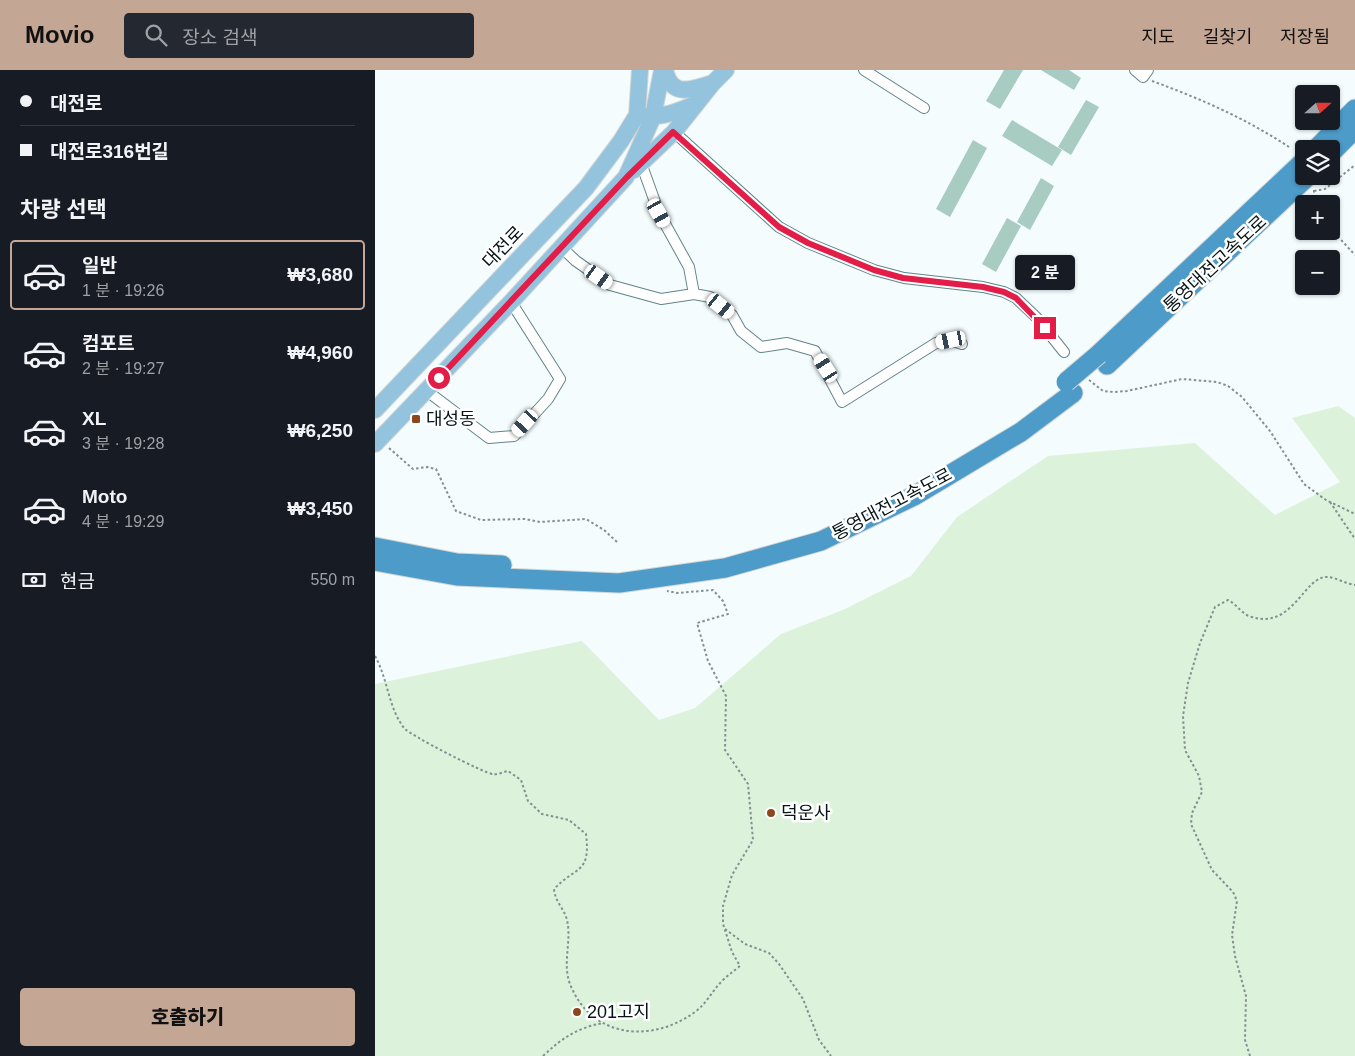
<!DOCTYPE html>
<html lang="ko">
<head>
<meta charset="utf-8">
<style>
  :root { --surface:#171b24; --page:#242831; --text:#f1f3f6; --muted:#9ea1a6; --line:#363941; --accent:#c4a695 }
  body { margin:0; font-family:Arial,"Noto Sans KR",sans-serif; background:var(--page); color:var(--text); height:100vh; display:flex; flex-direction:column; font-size:19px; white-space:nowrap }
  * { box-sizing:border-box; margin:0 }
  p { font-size:16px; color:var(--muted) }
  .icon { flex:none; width:28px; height:28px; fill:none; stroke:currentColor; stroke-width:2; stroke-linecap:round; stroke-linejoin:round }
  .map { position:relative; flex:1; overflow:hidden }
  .side { display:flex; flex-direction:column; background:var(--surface); width:375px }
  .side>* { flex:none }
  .guide { display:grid; align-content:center; height:110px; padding:0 20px; background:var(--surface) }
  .needle { width:32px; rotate:69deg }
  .buttons { position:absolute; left:920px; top:15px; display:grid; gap:10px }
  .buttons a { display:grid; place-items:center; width:45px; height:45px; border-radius:5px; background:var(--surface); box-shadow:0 1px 4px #0004; font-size:25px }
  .end { position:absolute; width:22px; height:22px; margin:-11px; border:6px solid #e11d48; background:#fff; box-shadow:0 0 0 2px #fff }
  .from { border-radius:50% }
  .bubble { position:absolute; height:35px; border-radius:5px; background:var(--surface); box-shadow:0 1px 4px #0004; font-size:16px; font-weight:800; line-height:35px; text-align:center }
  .car { position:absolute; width:15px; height:30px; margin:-15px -8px; border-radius:6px; box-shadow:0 0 4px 1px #0007; background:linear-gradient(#fff 24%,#345 0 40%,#fff 0 76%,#345 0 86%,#fff 0) }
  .guide b { display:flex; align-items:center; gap:18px; height:48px; font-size:19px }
  .guide b+b { border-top:1px solid var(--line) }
  .guide i { width:12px; height:12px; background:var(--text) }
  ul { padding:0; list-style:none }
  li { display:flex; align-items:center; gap:15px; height:70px; margin:0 10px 8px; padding:0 10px; border:2px solid transparent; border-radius:5px }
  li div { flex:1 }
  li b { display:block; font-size:19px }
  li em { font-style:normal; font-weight:800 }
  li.active { border-color:var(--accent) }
  li>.icon { width:45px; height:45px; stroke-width:1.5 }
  h2 { padding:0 20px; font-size:22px; line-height:60px }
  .pay { display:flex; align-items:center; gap:12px; height:55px; padding:0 20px; font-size:19px }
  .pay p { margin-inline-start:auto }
  .button { display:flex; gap:10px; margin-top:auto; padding:10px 20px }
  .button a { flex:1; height:58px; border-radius:5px; background:var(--accent); color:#111; font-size:20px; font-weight:800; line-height:58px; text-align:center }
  header { display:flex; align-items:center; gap:30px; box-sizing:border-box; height:70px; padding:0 25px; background:var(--accent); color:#111 }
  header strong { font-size:24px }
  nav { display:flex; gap:28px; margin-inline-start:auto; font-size:18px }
  .search { width:350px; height:45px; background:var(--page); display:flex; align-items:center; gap:12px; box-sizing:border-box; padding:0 18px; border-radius:5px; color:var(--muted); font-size:19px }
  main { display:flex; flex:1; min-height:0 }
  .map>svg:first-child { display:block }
  .green { fill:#ddf2db }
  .building { fill:#a8ccc1 }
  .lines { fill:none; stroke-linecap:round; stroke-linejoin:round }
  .minor-casing { stroke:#61858a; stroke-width:12 }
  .primary-casing { stroke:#d2d5d5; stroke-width:18 }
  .motorway-casing { stroke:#d2d5d5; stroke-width:21 }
  .path { stroke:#848f90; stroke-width:2; stroke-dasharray:2.5 2.5; stroke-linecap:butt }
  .minor { stroke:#fff; stroke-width:10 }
  .primary { stroke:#94c3de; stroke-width:16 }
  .motorway { stroke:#4d9bc8; stroke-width:19 }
  .motorway-bridge-casing { stroke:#d2d5d5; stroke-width:21; stroke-linecap:butt }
  .motorway-bridge { stroke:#4d9bc8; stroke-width:19 }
  .route { stroke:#e11d48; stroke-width:6 }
  .poi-dot { fill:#8d471e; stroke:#fff; stroke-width:2 }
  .labels { text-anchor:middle; stroke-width:5; stroke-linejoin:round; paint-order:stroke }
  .street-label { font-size:18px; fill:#071517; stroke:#fff }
  .poi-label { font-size:18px; fill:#071517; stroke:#fff; text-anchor:start }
</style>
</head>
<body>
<header>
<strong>Movio</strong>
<div class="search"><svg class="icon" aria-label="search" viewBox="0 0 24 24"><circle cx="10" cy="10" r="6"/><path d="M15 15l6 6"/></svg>장소 검색</div>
<nav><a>지도</a><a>길찾기</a><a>저장됨</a></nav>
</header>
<main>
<section class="side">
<div class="guide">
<b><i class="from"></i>대전로</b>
<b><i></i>대전로316번길</b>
</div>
<h2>차량 선택</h2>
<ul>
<li class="active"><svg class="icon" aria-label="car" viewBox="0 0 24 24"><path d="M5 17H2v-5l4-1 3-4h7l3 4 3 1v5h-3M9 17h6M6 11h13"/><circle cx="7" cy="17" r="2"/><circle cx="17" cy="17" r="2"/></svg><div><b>일반</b><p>1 분 · 19:26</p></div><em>₩3,680</em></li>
<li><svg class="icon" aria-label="car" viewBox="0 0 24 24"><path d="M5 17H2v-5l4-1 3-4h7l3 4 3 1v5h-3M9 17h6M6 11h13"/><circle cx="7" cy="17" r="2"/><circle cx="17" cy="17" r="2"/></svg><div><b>컴포트</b><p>2 분 · 19:27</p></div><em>₩4,960</em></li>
<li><svg class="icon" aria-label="car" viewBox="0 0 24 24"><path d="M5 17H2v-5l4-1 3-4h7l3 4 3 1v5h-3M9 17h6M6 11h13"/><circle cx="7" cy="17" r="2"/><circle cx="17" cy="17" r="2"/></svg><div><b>XL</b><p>3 분 · 19:28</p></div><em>₩6,250</em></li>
<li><svg class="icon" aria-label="car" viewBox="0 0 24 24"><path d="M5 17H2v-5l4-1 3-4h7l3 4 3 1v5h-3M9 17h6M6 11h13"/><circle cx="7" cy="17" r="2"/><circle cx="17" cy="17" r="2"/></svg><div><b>Moto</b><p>4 분 · 19:29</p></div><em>₩3,450</em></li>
</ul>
<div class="pay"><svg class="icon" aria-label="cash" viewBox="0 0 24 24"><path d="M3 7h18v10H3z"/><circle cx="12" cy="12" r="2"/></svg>현금<p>550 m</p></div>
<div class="button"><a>호출하기</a></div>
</section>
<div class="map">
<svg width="980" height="986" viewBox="0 0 980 986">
  <rect width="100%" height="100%" fill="#f4fcfd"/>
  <!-- green -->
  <path class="green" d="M 963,336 L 980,348 L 980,986 L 0,986 L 0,614 L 207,571 L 284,650 L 320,638 L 406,564 L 470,539 L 536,506 L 582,447 L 673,386 L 820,373 L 900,445 L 965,412 L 917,348 Z"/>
  <!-- building -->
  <path class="building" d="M 629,0 L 648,0 L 625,39 L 611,31 Z
    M 666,0 L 694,0 L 706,8 L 699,20 Z
    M 711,30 L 724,37 L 696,85 L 683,77 Z
    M 637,50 L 687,80 L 677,96 L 627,66 Z
    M 598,70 L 612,78 L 575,147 L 561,139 Z
    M 666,108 L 679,116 L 655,160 L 642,152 Z
    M 632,148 L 646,156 L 621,202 L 607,194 Z"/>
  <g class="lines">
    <!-- minor casing -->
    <g class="minor-casing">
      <path id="minor" d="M 489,0 L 549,38
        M 760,0 L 768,7 L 773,0
        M 299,62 L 404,157 L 433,173 L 499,200 L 529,208 L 608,217 L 629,222 L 641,228 L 661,247 L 689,282
        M 266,93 L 284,143 L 314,197 L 319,224
        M 186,177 L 201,191 L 235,215 L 286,229 L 319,224 L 335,227 L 357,245 L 366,261 L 386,277 L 412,273 L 440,281 L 467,332 L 561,273 L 576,270 L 587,274
        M 52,321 L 114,368 L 139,366 L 173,329 L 185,309 L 136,232"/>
    </g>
    <!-- primary casing -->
    <g class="primary-casing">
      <path id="primary" d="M 290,0 C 297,29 316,19 338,13
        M 269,46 C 287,48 304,41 320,34
        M 259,100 L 299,62 L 338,13 L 351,0
        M 0,340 L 211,118 L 246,71 L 262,45 L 265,0
        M 0,374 L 136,232 L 251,107 L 278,47 L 287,0"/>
    </g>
    <!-- motorway casing -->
    <g class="motorway-casing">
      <path id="motorway" d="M 941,79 L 980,39
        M 956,83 L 980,59
        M 724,284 L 929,91
        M 732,295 L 933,106
        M 0,477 L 82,493 L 127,495
        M 0,491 L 82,506 L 244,513 L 350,498 L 446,471 L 539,426 L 646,362 L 698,323"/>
    </g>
    <!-- path -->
    <path class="path" d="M 777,11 C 824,28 872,49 914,77
      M 939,120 L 939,134
      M 939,121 L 950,119 L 980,95
      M 956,159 L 980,185
      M 714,310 L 728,321 L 739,322 L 752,321 L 807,309 L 842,312 L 853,316 L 867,327 L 895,361 L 929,414 L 951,430 L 980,444
      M 14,378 L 38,399 L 52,397 L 61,399 L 81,441 L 106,450 L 150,449 L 165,452 L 211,449 L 229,460 L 242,472
      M 955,432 L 980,469
      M 0,586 C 13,609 13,637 29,658 C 33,664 110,704 118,704 C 122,705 128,702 133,701 L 146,710 L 153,731 L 167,744 L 194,750 L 211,764 C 216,804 201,796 179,819 C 180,832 189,838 192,850 C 197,871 187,893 195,914 C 216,968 276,974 320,942 C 332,933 337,921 347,911 C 353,905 359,901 365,896 L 357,882 L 348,854 L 348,836 L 357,805 L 378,770 L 373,714 L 350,680 L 351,626 L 333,591 L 322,553 L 353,544 L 348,531 L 338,520 L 302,523 L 292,521
      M 350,859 L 370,874 L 394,883 L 404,894 L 428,929 L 444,970 L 456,986
      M 168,986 C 187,968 202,958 228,953
      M 875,986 L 870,970 L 871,926 L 860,886 L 857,865 L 862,831 L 858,822 L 837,800 L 816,754 L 817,743 L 827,722 L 824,706 L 810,680 L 808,646 L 813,613 L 825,573 L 840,537 L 853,530 C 862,534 867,545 877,547 C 919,560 929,504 954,507 C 961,508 972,514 980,515"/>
    <!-- minor -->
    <use href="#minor" class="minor"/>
    <!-- primary -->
    <use href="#primary" class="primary"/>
    <!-- motorway -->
    <use href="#motorway" class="motorway"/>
    <!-- motorway-bridge casing -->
    <g class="motorway-bridge-casing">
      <path id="motorway-bridge" d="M 691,312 L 724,284"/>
    </g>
    <!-- motorway-bridge -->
    <use href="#motorway-bridge" class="motorway-bridge"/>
  </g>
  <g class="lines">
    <!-- route -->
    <path class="route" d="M 64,308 L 252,107 L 298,62 L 404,157 L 433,173 L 499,200 L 528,208 L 608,217 L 629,222 L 641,228 L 670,258"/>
  </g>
  <!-- markers -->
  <g class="poi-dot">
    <rect x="36" y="344" width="10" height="10" rx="2.5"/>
    <circle cx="396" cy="743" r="5"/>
    <circle cx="202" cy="942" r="5"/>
  </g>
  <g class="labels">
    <!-- street labels -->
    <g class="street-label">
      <text transform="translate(128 177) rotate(-46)" y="6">대전로</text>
      <text transform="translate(840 194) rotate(-43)" y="6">통영대전고속도로</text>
      <text transform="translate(517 434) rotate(-28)" y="6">통영대전고속도로</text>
    </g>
    <!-- poi labels -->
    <g class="poi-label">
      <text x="51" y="355">대성동</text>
      <text x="406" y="749">덕운사</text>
      <text x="212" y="948">201고지</text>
    </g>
  </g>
</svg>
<div class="buttons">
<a><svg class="needle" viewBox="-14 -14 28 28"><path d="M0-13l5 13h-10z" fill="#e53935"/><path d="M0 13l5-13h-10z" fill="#9ea1a6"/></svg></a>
<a><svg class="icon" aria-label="layers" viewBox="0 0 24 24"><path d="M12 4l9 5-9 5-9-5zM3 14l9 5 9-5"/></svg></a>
<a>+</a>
<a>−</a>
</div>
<i class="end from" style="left:64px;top:308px"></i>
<i class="end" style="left:670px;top:258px"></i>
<div class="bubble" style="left:640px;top:185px;width:60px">2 분</div>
<i class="car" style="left:284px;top:143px;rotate:151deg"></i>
<i class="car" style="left:224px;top:207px;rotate:125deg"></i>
<i class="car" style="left:346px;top:236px;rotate:129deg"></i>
<i class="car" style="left:576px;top:270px;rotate:258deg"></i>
<i class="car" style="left:451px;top:298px;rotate:328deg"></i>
<i class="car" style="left:150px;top:353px;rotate:222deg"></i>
</div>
</main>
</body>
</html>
